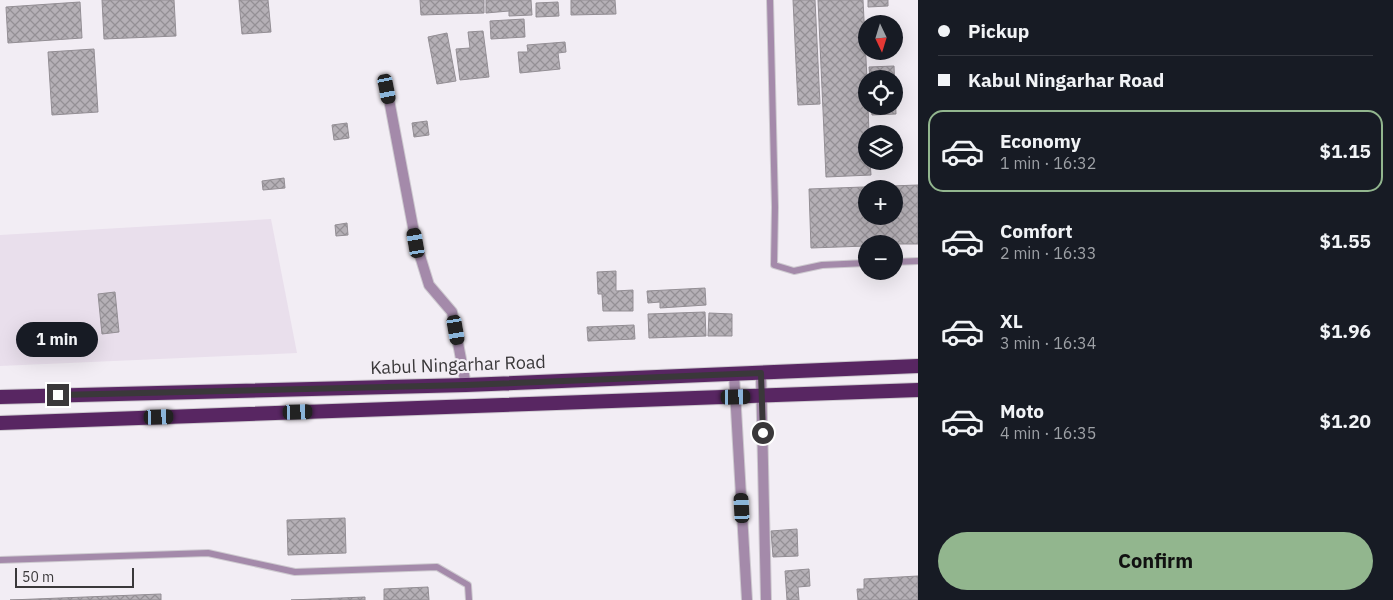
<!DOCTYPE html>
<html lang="en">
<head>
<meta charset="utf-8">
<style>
  :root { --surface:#171b24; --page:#20242c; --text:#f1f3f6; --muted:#9ea1a6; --line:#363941; --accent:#92b68e }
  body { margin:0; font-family:"IBM Plex Sans",sans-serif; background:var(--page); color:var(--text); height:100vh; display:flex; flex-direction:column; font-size:19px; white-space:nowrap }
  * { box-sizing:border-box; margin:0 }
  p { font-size:16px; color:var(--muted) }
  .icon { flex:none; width:28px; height:28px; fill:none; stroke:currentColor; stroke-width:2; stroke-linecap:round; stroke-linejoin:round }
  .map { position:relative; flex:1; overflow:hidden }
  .details { display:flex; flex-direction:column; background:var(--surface); width:475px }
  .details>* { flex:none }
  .banner { display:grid; align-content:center; height:110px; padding:0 20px; background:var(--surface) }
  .needle { width:32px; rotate:176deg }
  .fabs { position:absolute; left:858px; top:15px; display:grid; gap:10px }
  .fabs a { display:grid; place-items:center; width:45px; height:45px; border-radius:50%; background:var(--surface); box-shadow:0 5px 20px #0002; font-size:25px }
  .scale { position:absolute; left:15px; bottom:12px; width:119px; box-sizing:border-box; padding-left:5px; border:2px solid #3a383a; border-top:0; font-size:14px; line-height:18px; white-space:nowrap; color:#3a383a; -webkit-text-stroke:4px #f2edf4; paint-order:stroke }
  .end { position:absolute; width:22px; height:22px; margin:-11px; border:6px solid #3a383a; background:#fff; box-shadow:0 0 0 2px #fff }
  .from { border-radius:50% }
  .bubble { position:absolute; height:35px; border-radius:18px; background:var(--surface); box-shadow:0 5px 20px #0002; font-size:16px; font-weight:700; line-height:35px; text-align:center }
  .car { position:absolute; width:15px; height:30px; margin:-15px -8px; border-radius:6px; box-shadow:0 0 4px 1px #0007; background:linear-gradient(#222 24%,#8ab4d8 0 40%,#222 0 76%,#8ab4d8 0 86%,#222 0) }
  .banner b { display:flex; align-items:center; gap:18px; height:48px; font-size:19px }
  .banner b+b { border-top:1px solid var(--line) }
  .banner i { width:12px; height:12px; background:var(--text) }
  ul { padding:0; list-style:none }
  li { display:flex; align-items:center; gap:15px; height:82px; margin:0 10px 8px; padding:0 10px; border:2px solid transparent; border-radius:15px }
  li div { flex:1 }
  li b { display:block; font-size:19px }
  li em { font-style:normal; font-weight:700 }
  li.active { border-color:var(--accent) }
  li>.icon { width:45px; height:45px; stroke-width:1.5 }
  .action { display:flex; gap:10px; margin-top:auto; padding:10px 20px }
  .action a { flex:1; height:58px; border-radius:30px; background:var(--accent); color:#111; font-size:20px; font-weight:700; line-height:58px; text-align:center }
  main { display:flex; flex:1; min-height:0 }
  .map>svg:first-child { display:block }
  .built { fill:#e9dfec }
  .building { fill:url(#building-cross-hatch); stroke:#938e94; fill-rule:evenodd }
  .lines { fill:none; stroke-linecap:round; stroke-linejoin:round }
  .service-casing { stroke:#cdc9cf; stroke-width:8 }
  .minor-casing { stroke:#cdc9cf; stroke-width:12 }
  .trunk-casing { stroke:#cdc9cf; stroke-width:16 }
  .service { stroke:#a48aaa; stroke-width:6 }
  .minor { stroke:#a48aaa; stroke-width:10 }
  .trunk { stroke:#582662; stroke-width:14 }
  .route { stroke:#3a383a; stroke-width:6 }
  .labels { text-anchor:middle; stroke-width:4.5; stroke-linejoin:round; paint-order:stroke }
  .street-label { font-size:18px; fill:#3a383a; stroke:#f2edf4 }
</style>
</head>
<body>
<main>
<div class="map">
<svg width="918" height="600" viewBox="0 0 918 600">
  <defs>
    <pattern id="building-cross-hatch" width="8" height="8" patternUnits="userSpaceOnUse" patternTransform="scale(1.25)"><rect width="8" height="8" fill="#b5b0b6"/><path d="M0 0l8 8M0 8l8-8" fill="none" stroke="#949095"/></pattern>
  </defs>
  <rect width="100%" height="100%" fill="#f2edf4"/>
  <!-- built -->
  <path class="built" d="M 271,219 L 297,353 L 0,366 L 0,235 Z"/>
  <!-- building -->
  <path class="building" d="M 102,0 L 174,0 L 176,36 L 104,39 Z
    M 239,0 L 268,0 L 271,32 L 242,34 Z
    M 420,0 L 484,0 L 484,13 L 421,15 Z
    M 486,0 L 531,0 L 532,15 L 509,16 L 509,11 L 486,13 Z
    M 571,0 L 615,0 L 616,14 L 571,15 Z
    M 793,0 L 815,0 L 820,104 L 798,105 Z
    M 818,0 L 863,0 L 867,79 L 866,106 L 868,106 L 869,134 L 866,134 L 866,161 L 870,161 L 871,175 L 826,177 Z
    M 868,0 L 888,0 L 888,6 L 868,7 Z
    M 80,2 L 82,38 L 8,43 L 6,7 Z
    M 558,2 L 559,16 L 536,17 L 536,3 Z
    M 524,19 L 525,37 L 491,39 L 490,21 Z
    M 483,31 L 489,77 L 460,80 L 456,49 L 470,48 L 468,32 Z
    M 447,33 L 456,81 L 437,84 L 428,37 Z
    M 565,42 L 566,52 L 558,53 L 560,69 L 520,73 L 518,52 L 528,52 L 527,45 Z
    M 94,49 L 98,112 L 52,115 L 48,52 Z
    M 894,66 L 896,114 L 872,115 L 871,106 L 894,106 L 894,79 L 870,79 L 869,67 Z
    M 427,121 L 429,135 L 414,137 L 412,123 Z
    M 347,123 L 349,138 L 334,140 L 332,125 Z
    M 284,178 L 285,188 L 263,190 L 262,181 Z
    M 918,185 L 918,244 L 866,244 L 866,246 L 811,248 L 809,189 ZM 866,189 L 894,189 L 894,216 L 866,216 Z
    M 347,223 L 348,235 L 336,236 L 335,225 Z
    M 616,271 L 616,291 L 633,290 L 633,311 L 603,311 L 602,294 L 598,294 L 597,272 Z
    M 705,288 L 706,305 L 660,308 L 660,302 L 648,303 L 647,291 Z
    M 115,292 L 119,332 L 102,334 L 98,294 Z
    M 705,312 L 706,336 L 649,338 L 648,314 Z
    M 709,313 L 732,314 L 732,336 L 708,336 Z
    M 634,325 L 635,339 L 588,341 L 587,327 Z
    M 345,518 L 346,553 L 288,555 L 287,520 Z
    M 797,529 L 798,556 L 773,557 L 771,531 Z
    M 809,569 L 810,586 L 798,587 L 799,600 L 787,600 L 785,571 Z
    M 918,576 L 918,600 L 858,600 L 857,589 L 864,589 L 864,579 Z
    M 428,587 L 429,600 L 384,600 L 384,589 Z
    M 161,594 L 161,600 L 10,600 Z
    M 365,597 L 365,600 L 291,600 Z"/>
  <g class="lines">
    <!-- service casing -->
    <g class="service-casing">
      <path id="service" d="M 770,0 L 775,207 L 774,265 L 794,271 L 822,265 L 866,263
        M 894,262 L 918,261
        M 0,560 L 208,553 L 295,572 L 437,567 L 468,585 L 469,600"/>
    </g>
    <!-- minor casing -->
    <g class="minor-casing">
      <path id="minor" d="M 387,89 L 416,243 L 429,285 L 452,312 L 466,385
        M 761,373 L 766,600
        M 734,374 L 747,600"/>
    </g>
    <!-- trunk casing -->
    <g class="trunk-casing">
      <path id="trunk" d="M 0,397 L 466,385 L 918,366
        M 0,423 L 918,390"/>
    </g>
    <!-- service -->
    <use href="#service" class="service"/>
    <!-- minor -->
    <use href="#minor" class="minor"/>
    <!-- trunk -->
    <use href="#trunk" class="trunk"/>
  </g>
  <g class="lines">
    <!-- route -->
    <path class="route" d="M 58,395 L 466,385 L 761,373 L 763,433"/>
  </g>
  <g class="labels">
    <!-- street labels -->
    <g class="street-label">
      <text transform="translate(458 365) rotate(-2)" y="6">Kabul Ningarhar Road</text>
    </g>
  </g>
</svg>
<div class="fabs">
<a><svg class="needle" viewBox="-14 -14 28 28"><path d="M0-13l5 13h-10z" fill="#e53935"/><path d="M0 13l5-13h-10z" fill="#9ea1a6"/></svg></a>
<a><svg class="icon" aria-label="locate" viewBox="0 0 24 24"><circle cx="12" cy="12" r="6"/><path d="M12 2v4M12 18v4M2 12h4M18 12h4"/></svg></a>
<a><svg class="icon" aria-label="layers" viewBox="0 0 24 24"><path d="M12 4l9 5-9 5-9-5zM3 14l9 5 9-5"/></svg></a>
<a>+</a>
<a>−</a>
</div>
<div class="scale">50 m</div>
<i class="end from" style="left:763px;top:433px"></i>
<i class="end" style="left:58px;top:395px"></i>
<div class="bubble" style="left:16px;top:322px;width:82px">1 min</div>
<i class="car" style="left:387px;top:89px;rotate:169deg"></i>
<i class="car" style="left:416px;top:243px;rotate:350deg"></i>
<i class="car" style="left:456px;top:330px;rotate:170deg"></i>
<i class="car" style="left:736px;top:397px;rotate:89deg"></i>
<i class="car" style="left:298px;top:412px;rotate:88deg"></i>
<i class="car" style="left:159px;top:417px;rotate:88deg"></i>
<i class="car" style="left:742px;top:508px;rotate:357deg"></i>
</div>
<section class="details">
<div class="banner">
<b><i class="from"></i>Pickup</b>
<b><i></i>Kabul Ningarhar Road</b>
</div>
<ul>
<li class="active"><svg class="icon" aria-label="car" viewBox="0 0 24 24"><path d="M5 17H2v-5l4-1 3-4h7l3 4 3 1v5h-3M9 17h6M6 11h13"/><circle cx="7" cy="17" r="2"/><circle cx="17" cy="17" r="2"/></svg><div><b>Economy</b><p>1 min · 16:32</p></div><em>$1.15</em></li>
<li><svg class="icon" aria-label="car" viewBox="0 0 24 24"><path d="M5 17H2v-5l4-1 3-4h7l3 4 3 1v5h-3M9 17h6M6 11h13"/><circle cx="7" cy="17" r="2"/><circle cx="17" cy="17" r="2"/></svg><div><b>Comfort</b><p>2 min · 16:33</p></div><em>$1.55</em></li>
<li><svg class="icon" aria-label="car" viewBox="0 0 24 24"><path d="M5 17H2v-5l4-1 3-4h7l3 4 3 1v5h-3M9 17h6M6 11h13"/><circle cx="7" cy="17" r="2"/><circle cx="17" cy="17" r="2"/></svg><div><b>XL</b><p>3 min · 16:34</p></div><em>$1.96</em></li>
<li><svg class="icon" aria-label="car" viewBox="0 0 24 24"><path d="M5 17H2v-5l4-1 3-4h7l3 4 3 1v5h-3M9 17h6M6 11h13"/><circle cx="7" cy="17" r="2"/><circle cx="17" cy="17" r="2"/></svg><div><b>Moto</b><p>4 min · 16:35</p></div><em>$1.20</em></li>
</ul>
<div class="action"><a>Confirm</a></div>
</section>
</main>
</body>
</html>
